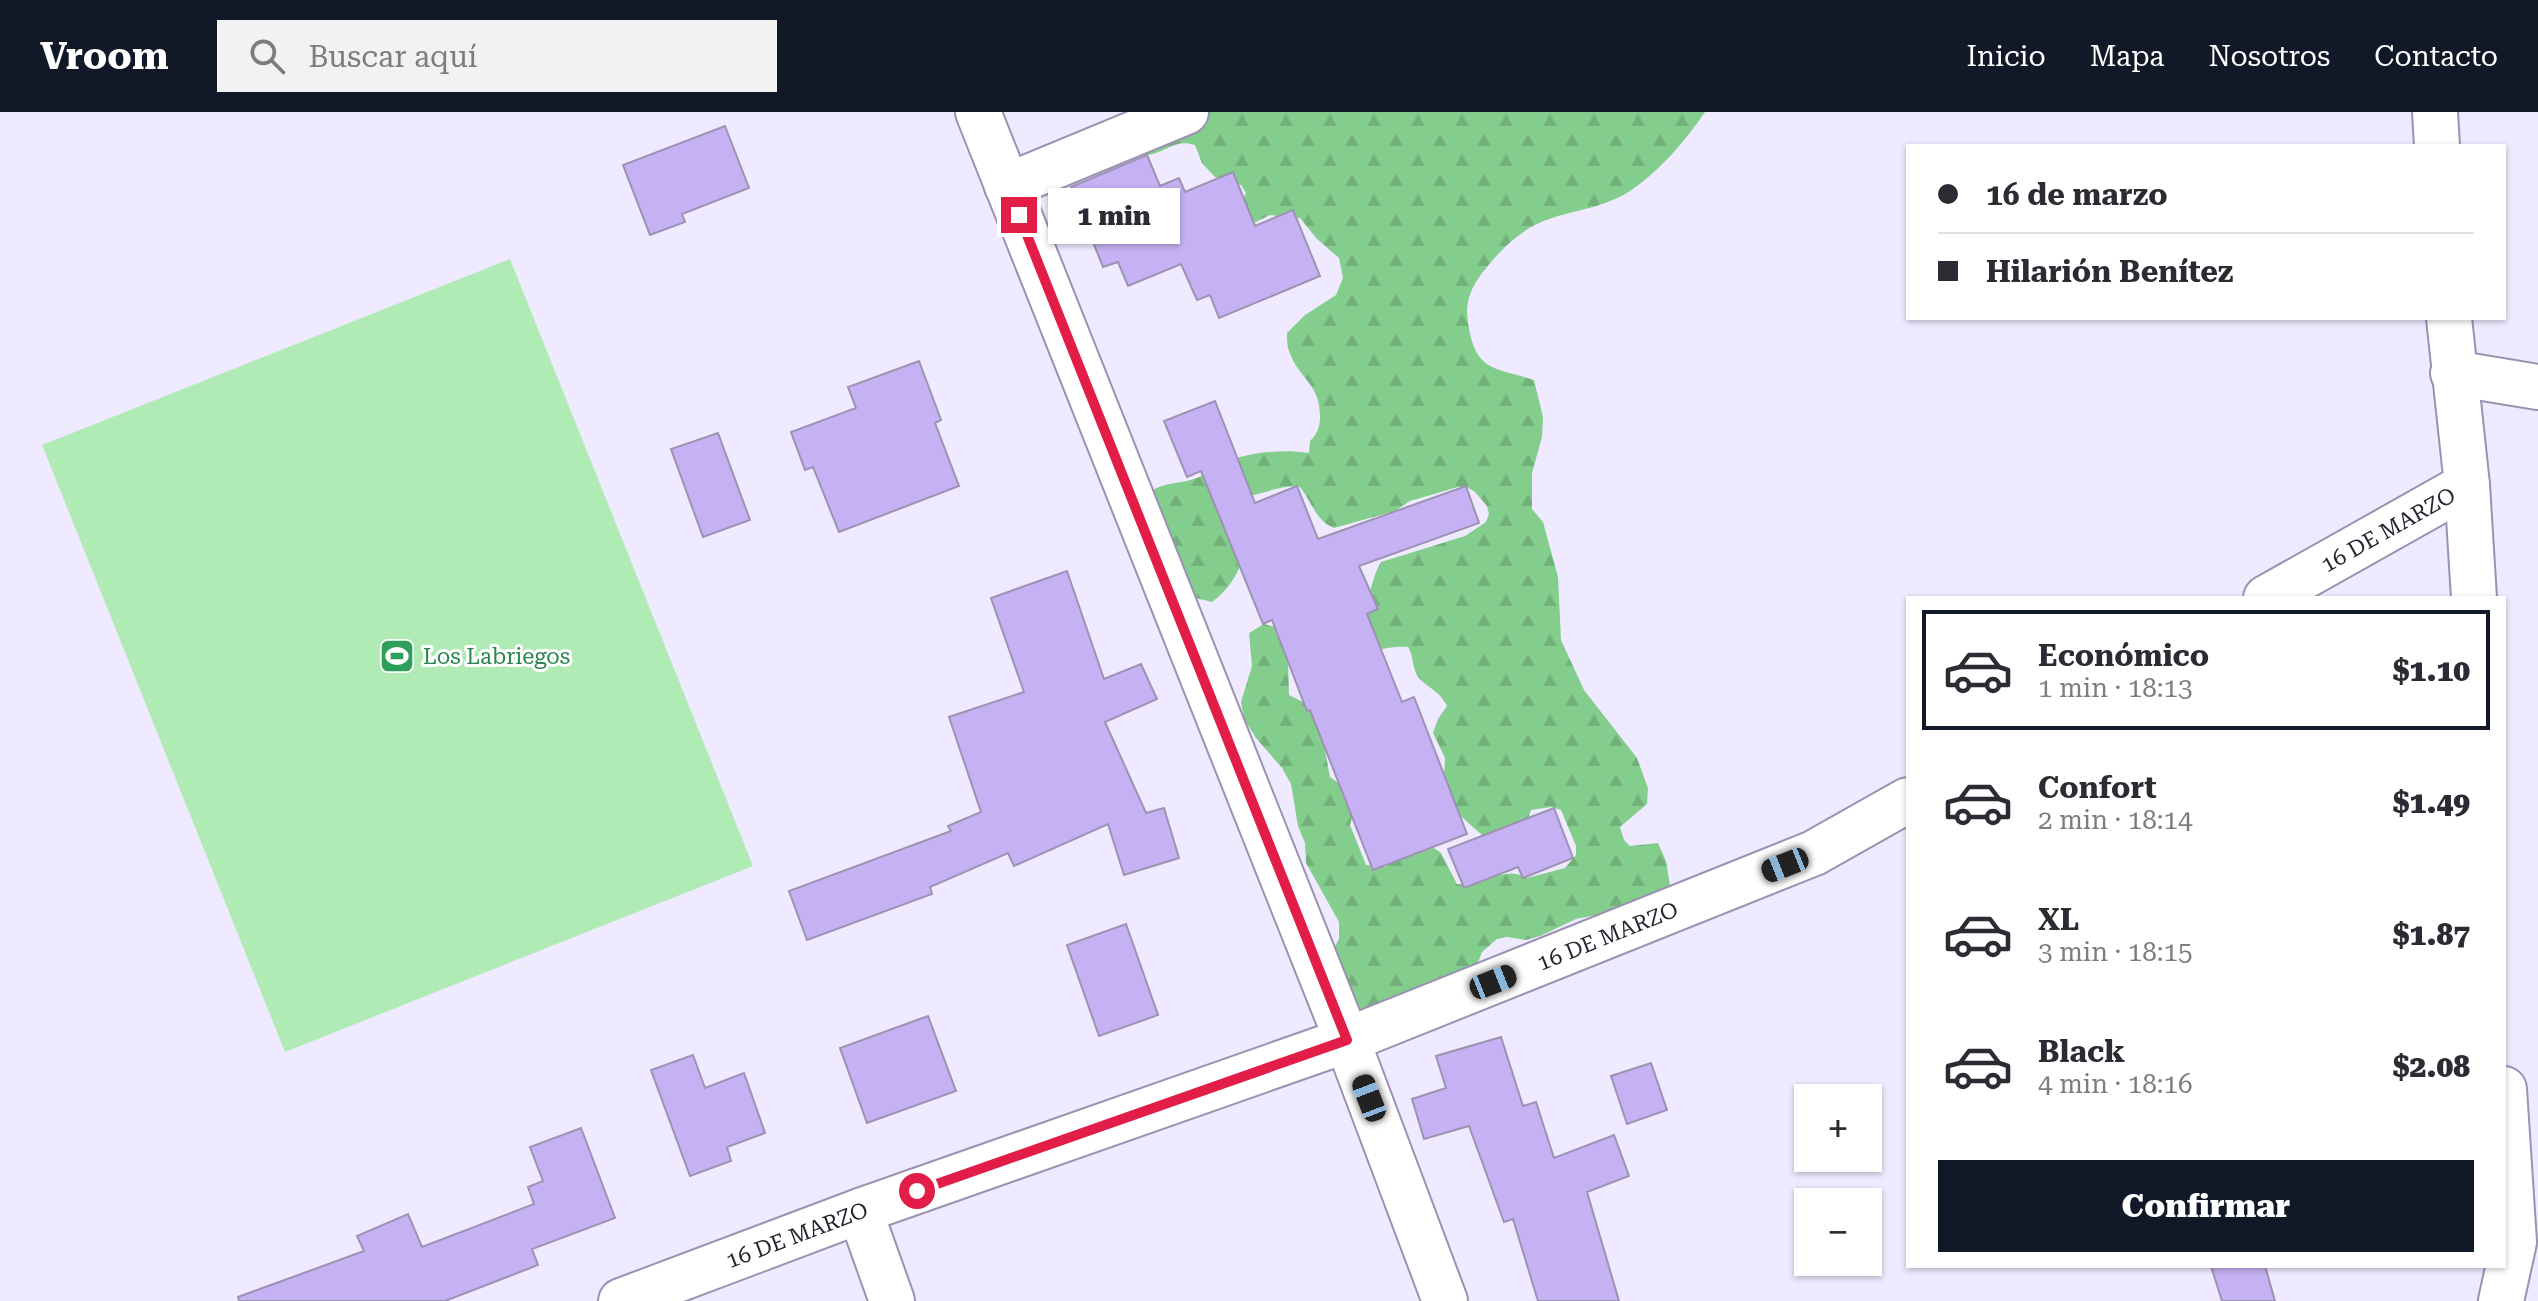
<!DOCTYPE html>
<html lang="es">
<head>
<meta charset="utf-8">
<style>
  :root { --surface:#fff; --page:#f2f2f3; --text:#2b2b33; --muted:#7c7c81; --line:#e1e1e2; --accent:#111827 }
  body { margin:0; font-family:"Roboto Serif",serif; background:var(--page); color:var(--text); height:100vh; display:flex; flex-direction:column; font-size:30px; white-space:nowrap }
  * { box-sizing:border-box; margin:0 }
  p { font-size:26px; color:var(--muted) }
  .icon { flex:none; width:44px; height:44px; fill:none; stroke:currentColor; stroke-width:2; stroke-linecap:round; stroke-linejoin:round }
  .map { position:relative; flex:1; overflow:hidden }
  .drawer { position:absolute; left:1906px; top:484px; width:600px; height:672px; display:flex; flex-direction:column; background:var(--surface); border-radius:0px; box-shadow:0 2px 6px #0004 }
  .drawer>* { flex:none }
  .top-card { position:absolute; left:1906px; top:32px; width:600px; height:176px; border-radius:0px; box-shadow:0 2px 6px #0004; display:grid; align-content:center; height:176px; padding:0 32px; background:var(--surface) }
  .controls { position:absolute; left:1794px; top:972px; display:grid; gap:16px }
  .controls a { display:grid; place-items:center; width:88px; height:88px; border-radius:0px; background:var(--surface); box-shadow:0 2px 6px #0004; font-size:40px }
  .end { position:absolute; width:36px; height:36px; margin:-18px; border:10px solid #e11d48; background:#fff; box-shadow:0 0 0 4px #fff }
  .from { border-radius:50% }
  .bubble { position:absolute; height:56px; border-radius:0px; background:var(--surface); box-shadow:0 2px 6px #0004; font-size:26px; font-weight:800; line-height:56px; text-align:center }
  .car { position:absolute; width:24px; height:48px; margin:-24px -12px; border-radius:10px; box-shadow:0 0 6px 2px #0007; background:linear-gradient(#222 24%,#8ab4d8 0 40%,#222 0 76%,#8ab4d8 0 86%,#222 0) }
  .top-card b { display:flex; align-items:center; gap:28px; height:76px; font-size:30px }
  .top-card b+b { border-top:2px solid var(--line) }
  .top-card i { width:20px; height:20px; background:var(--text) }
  ul { padding:14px 0 0; list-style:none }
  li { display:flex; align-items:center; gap:24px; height:120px; margin:0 16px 12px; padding:0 16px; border:4px solid transparent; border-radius:0px }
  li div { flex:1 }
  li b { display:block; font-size:30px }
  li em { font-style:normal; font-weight:800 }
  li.active { border-color:var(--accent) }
  li>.icon { width:72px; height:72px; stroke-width:1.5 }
  .cta { display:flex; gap:16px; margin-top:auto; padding:16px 32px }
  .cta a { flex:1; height:92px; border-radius:0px; background:var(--accent); color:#fff; font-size:32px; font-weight:800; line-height:92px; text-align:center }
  header { display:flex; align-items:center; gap:48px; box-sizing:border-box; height:112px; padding:0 40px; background:var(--accent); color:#fff }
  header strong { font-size:38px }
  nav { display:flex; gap:44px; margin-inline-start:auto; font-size:28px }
  .search { width:560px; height:72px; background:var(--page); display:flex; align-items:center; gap:20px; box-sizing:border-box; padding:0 28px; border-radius:0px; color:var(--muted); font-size:30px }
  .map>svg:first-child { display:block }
  .green { fill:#b0ebb6 }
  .forest { fill:url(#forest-firs) }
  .building { fill:#c5b1f3; stroke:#9c93b3; stroke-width:2 }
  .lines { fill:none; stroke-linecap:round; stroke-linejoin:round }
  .minor-casing { stroke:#9b92b2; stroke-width:48 }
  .minor { stroke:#fff; stroke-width:44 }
  .route { stroke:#e11d48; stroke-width:10 }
  .labels { text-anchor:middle; stroke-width:6; stroke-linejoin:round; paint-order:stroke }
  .street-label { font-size:22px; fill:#272430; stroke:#fff }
  .leisure-label { font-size:22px; fill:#27864d; stroke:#fff; text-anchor:start }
</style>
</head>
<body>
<header>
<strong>Vroom</strong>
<div class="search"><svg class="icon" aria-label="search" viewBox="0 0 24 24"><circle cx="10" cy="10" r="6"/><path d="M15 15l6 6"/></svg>Buscar aquí</div>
<nav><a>Inicio</a><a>Mapa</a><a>Nosotros</a><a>Contacto</a></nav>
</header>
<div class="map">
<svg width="2538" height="1189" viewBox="0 0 2538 1189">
  <defs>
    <pattern id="forest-firs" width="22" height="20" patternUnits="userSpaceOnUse" patternTransform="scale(2)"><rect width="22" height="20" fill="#84ce8d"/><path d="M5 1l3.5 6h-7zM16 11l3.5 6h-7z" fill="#72b17a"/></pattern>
  </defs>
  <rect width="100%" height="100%" fill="#efeaff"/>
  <!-- green -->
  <path class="green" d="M 510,147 L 753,754 L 285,940 L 42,333 Z"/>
  <!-- forest -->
  <path class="forest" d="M 1163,0 L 1705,0 C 1685,29 1660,59 1630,79 C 1606,95 1575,98 1549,107 C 1523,116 1504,134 1487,155 C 1473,172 1464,188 1468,210 C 1475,261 1495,255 1534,268 L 1543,305 L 1542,325 L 1532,361 L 1532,397 L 1543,410 L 1558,465 L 1561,528 L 1584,578 L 1637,646 L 1648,676 L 1647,692 L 1620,715 L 1624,728 L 1630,734 L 1658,731 L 1666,749 L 1671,779 L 1612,803 L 1601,802 L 1576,807 L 1540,824 L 1526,828 L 1507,825 L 1497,827 L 1482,840 L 1475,858 L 1368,899 L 1355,900 L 1330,843 L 1339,827 L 1339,810 L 1306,751 L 1305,731 L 1298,714 L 1291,672 L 1282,656 L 1256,626 L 1244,607 L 1241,590 L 1252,554 L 1249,521 L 1264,512 L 1279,516 L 1288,548 L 1289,583 L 1303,590 L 1323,588 L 1323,628 L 1330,665 L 1337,670 L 1345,669 L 1355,695 L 1350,713 L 1366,753 L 1385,755 L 1408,741 L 1434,736 L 1441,741 L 1457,772 C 1481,776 1504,752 1527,766 L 1565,756 L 1576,743 L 1576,734 L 1561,698 L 1551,695 L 1531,698 L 1526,713 L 1483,724 L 1455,699 L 1444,664 L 1445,646 L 1433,621 L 1438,607 L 1447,594 C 1440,579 1429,577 1419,566 C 1412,558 1414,544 1408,535 C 1389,533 1384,540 1362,536 C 1366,509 1368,471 1381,450 L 1465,424 L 1486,410 L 1489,402 L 1487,394 L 1475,380 L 1467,375 L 1458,375 L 1410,389 L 1395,399 L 1334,416 C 1315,408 1312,390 1300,375 C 1283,372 1266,381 1249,384 L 1241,452 C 1234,469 1226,479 1212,490 L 1192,485 L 1152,379 C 1164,370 1180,372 1194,367 C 1204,364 1212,356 1222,351 C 1249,340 1280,337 1309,341 L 1310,329 C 1317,322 1319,317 1320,307 C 1321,271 1299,268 1289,239 C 1287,234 1287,227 1287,221 L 1305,203 L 1336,183 L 1343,166 L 1339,146 L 1317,127 L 1300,106 L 1270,103 L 1246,115 L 1242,89 L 1246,81 L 1241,73 L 1215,65 L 1202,51 L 1195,33 C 1177,27 1169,37 1153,42 C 1145,44 1136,43 1128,45 C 1107,51 1095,65 1070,69 Z"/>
  <!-- building -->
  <path class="building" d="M 725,14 L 749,76 L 682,102 L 685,110 L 650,123 L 623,53 Z
    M 1147,43 L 1160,74 L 1179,66 L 1185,80 L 1233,60 L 1255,114 L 1293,98 L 1320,164 L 1219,206 L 1210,183 L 1197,188 L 1181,152 L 1128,174 L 1118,150 L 1103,155 L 1071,75 Z
    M 919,249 L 941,308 L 935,311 L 959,374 L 839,420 L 813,355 L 805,358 L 791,320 L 856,296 L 848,275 Z
    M 1215,289 L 1255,391 L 1297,374 L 1318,427 L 1466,374 L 1479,411 L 1359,454 L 1378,497 L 1367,502 L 1402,590 L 1414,585 L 1467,722 L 1373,758 L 1310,598 L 1307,599 L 1272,508 L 1263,512 L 1201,359 L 1187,365 L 1164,309 Z
    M 718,321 L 750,408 L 703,425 L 671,337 Z
    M 1067,459 L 1104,567 L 1141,552 L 1157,587 L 1105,610 L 1146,701 L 1164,696 L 1179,746 L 1124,763 L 1108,712 L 1014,754 L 1008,741 L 930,775 L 932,782 L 807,828 L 789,779 L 951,719 L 948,714 L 981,700 L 949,605 L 1024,580 L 991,486 Z
    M 1554,696 L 1573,746 L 1523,766 L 1518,755 L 1464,776 L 1448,737 Z
    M 1126,812 L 1158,903 L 1099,924 L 1067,833 Z
    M 928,904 L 956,979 L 867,1011 L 840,936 Z
    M 1501,925 L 1523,994 L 1536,990 L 1554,1046 L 1614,1023 L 1629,1064 L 1587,1080 L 1619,1189 L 1538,1189 L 1513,1107 L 1504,1110 L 1469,1014 L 1424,1027 L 1412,987 L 1446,976 L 1436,944 Z
    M 693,943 L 705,976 L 744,961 L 765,1021 L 727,1035 L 731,1049 L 690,1064 L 651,958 Z
    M 1651,951 L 1667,998 L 1627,1012 L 1611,964 Z
    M 581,1016 L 615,1106 L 532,1137 L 538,1153 L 445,1189 L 239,1189 L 238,1185 L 364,1139 L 357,1124 L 408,1102 L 422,1135 L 534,1092 L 528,1075 L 543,1069 L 530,1035 Z
    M 2211,1154 L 2265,1154 L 2275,1189 L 2222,1189 Z"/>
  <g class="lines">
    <!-- minor casing -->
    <g class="minor-casing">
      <g id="minor">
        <path d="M 978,0 L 1347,928 L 1445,1189"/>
        <path d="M 2435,0 L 2437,34"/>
        <path d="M 1007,74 L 1186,0"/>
        <path d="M 2449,206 L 2467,373 L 2474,486"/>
        <path d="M 2453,261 L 2538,275"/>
        <path id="s1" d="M 2266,486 L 2467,373"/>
        <path d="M 860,1099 L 892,1189"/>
        <path id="s2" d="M 621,1189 L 860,1099 L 1347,928 L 1814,741 L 1908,688"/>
        <path d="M 2501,1189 L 2514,1130 L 2504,977"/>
      </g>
    </g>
    <!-- minor -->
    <use href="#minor" class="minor"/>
  </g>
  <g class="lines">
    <!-- route -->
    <path class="route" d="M 917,1079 L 1347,928 L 1019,103"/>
  </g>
  <!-- icons -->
  <defs>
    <g id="stadium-square" transform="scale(1.8)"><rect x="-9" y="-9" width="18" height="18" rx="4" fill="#2e9e5b" stroke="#fff"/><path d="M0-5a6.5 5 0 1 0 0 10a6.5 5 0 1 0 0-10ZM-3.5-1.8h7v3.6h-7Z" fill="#fff"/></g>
  </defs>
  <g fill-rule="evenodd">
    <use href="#stadium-square" x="397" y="544"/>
  </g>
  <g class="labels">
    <!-- street labels -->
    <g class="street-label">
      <text dy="8" stroke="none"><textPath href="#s1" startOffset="140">16 DE MARZO</textPath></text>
      <text dy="8" stroke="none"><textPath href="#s2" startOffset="1052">16 DE MARZO</textPath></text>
      <text dy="8" stroke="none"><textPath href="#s2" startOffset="188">16 DE MARZO</textPath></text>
    </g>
    <!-- leisure labels -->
    <g class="leisure-label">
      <text x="423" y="552">Los Labriegos</text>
    </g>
  </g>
</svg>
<div class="controls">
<a>+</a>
<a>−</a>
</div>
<i class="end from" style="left:917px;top:1079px"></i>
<i class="end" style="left:1019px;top:103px"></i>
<div class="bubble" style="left:1048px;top:76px;width:132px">1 min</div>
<i class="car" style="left:1785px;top:753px;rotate:248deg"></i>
<i class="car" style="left:1493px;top:870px;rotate:68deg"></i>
<i class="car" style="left:1369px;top:986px;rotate:339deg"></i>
<div class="top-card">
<b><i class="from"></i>16 de marzo</b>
<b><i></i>Hilarión Benítez</b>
</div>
<section class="drawer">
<ul>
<li class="active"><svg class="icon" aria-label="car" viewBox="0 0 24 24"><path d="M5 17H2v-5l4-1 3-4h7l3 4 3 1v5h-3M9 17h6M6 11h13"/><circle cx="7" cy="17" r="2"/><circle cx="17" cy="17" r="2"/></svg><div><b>Económico</b><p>1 min · 18:13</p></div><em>$1.10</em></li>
<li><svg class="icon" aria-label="car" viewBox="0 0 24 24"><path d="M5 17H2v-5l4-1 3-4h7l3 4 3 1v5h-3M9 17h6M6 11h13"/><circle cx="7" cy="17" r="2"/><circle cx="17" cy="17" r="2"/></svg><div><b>Confort</b><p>2 min · 18:14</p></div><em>$1.49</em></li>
<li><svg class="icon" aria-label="car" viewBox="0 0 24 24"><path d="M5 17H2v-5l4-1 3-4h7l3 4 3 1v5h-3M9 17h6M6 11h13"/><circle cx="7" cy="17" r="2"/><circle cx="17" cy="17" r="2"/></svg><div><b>XL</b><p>3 min · 18:15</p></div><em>$1.87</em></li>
<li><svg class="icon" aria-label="car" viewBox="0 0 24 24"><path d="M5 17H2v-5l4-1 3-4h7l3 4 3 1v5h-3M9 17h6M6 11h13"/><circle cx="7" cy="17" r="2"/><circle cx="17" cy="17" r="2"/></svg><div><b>Black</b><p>4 min · 18:16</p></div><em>$2.08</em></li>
</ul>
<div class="cta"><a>Confirmar</a></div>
</section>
</div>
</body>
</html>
